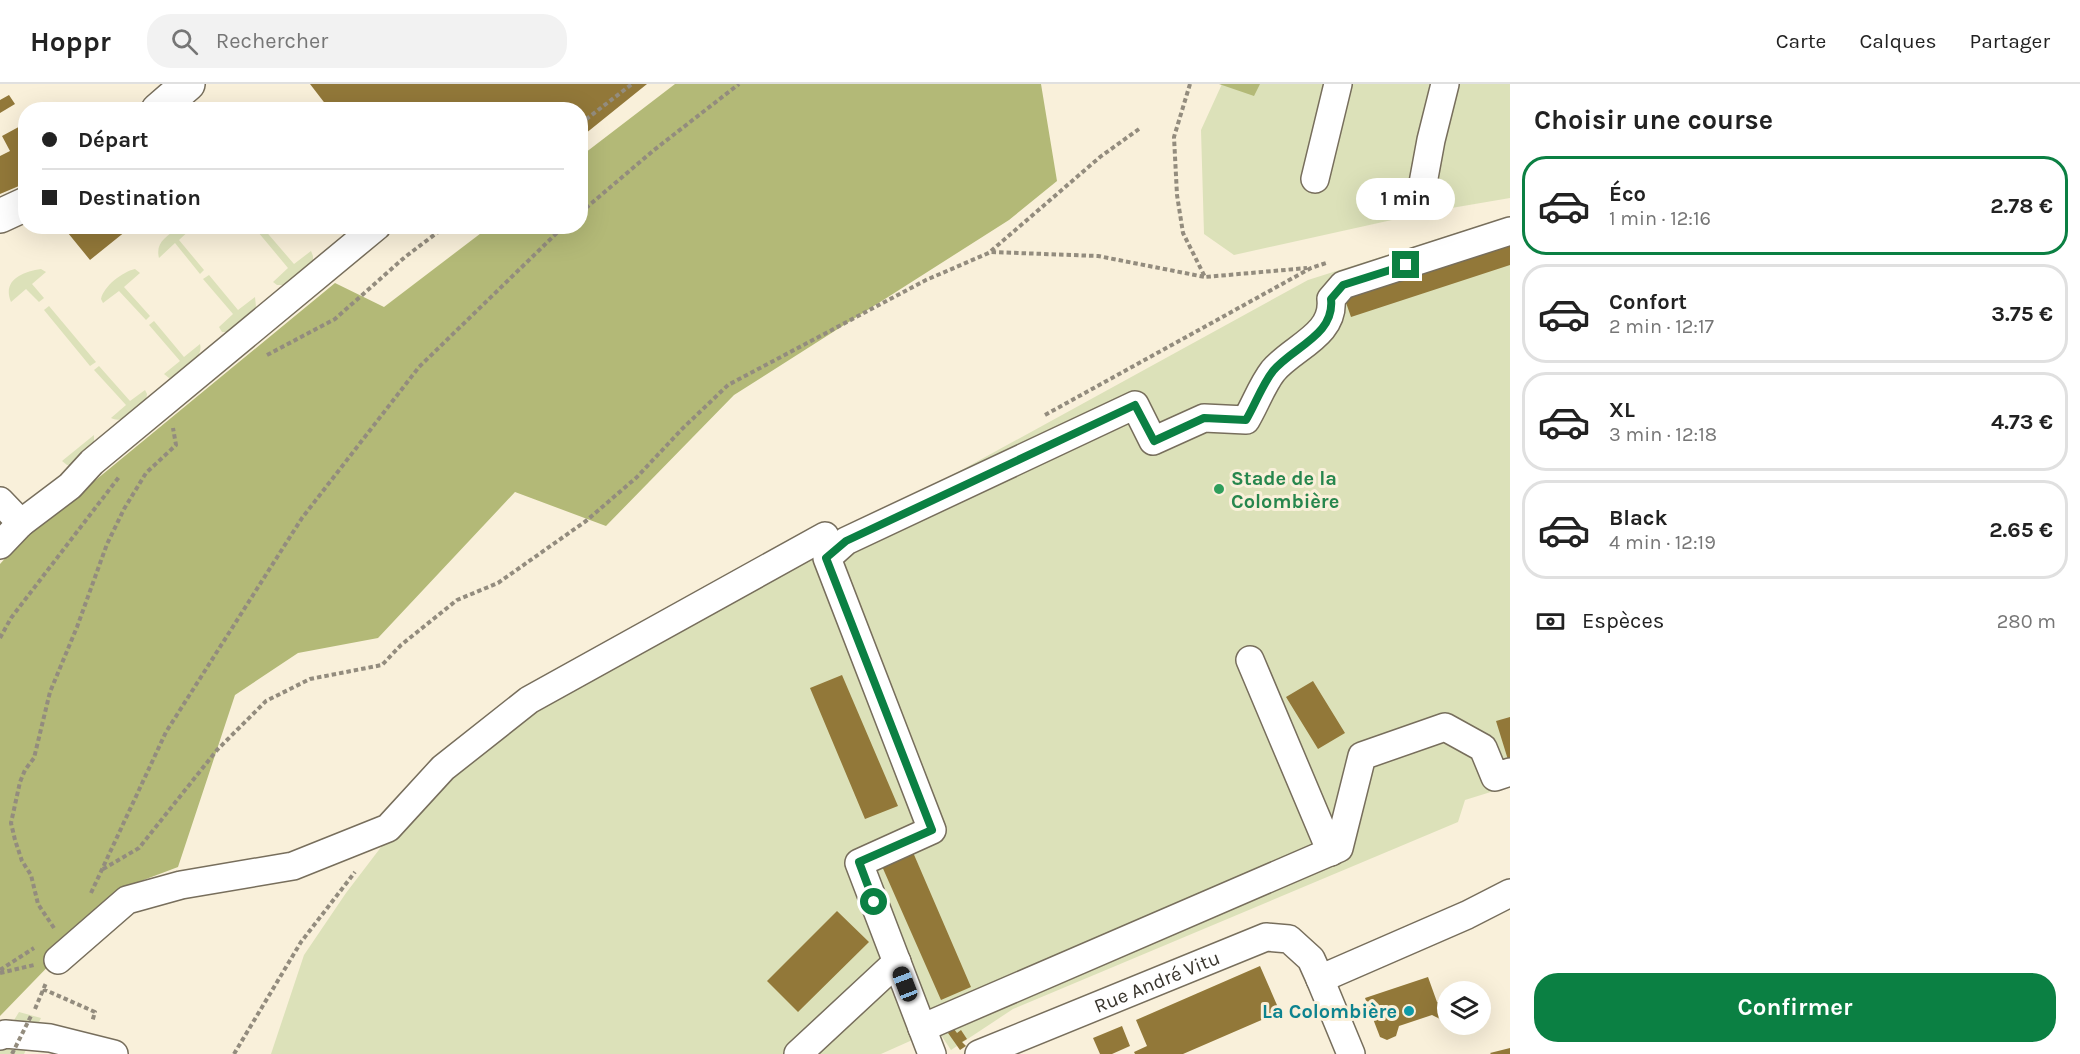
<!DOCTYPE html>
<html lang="fr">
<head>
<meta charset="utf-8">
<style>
  :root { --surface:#fff; --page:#f2f2f2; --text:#222; --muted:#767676; --line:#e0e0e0; --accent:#0b8043 }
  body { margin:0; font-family:Karla,sans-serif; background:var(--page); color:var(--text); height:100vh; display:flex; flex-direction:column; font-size:22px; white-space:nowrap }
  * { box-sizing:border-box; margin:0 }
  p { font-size:20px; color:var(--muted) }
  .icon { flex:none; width:33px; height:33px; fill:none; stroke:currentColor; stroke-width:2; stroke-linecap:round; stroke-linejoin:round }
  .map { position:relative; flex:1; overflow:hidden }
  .side { display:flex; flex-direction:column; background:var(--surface); width:570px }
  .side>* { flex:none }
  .top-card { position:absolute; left:18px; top:18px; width:570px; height:132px; border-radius:24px; box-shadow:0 6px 24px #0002; display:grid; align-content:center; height:132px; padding:0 24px; background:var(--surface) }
  .tools { position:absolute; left:1437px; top:897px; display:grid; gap:12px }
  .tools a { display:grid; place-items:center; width:54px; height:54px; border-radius:50%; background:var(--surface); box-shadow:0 6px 24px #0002; font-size:30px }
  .end { position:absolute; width:27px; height:27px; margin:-14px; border:8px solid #0b8043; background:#fff; box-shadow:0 0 0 3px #fff }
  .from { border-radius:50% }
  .bubble { position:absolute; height:42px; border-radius:21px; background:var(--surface); box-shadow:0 6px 24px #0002; font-size:20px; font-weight:700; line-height:42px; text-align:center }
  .car { position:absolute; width:18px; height:36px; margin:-18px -9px; border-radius:8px; box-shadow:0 0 4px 2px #0007; background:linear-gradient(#222 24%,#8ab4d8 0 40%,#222 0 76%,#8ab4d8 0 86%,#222 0) }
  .top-card b { display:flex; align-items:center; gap:21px; height:57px; font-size:22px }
  .top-card b+b { border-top:2px solid var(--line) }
  .top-card i { width:15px; height:15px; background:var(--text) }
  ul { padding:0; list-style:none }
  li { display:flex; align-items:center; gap:18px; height:99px; margin:0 12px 9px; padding:0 12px; border:3px solid var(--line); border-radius:24px }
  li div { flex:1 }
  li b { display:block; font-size:22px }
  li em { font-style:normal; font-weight:700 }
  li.active { border-color:var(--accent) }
  li>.icon { width:54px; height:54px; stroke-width:1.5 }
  h2 { padding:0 24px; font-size:27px; line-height:72px }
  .pay { display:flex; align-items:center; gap:15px; height:66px; padding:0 24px; font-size:22px }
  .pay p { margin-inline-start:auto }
  .button { display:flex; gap:12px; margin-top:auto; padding:12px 24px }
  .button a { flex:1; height:69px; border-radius:24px; background:var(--accent); color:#fff; font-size:24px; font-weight:700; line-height:69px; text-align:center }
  header { display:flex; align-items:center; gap:36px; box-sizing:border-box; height:84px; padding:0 30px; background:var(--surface); border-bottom:2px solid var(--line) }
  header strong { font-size:28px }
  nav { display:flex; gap:33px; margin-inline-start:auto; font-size:21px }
  .search { width:420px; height:54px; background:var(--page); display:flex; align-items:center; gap:15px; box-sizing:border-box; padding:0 21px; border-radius:24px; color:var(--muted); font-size:22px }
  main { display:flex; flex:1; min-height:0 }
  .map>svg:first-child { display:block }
  .green { fill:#dce1b9 }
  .forest { fill:#b3b977 }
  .building { fill:#927839 }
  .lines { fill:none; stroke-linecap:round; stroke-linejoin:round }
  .minor-casing { stroke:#776e5c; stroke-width:30 }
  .major-casing { stroke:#776e5c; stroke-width:36 }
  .path { stroke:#938c7e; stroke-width:4; stroke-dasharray:4.5 3; stroke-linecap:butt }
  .minor { stroke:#fff; stroke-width:27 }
  .major { stroke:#fff; stroke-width:33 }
  .path-bridge { stroke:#938c7e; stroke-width:4; stroke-dasharray:4.5 3; stroke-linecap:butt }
  .route { stroke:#0b8043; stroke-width:8 }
  .leisure-dot { fill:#2e9e5b; stroke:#f9f0da; stroke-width:2 }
  .culture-dot { fill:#0f9aa8; stroke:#f9f0da; stroke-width:2 }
  .labels { text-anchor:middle; stroke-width:6; stroke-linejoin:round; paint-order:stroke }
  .leisure-label { font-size:20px; font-weight:bold; fill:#27864d; stroke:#f9f0da; text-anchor:start }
  .street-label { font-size:20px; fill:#38342c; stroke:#f9f0da }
  .culture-label { font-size:20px; font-weight:bold; fill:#0d838f; stroke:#f9f0da; text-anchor:end }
</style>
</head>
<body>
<header>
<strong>Hoppr</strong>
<div class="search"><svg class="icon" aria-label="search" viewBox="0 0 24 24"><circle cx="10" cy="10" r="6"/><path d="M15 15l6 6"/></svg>Rechercher</div>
<nav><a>Carte</a><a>Calques</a><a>Partager</a></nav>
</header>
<main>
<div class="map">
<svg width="1510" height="970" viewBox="0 0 1510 970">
  <rect width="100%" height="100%" fill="#f9f0da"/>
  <!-- green -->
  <path class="green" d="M 1222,0 L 1510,0 L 1510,114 L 1428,128 L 1234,171 L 1204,150 L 1201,46 Z
    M 1510,132 L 1510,702 L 1465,716 L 1458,738 L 1013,925 L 951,966 L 937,945 L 881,970 L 271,970 L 304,871 L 346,809 L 420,712 L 548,613 L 1308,196 Z
    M 178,143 L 193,143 L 179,156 L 204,186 L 200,190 L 175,159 L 159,174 C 155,158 167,153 178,143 Z
    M 263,144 L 294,180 L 311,167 L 313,172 L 313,178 L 284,201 L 277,201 L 273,198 L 288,184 L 258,148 Z
    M 41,185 L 46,188 L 32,200 L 44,214 L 39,218 L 26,205 L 11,218 C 2,196 22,188 41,185 Z
    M 135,185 L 140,189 L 124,203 L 150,232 L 146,236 L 119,207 L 103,219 L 101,215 C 104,202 122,188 135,185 Z
    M 209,191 L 238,226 L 255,213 L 256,223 L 228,248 L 222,248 L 219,243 L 233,230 L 203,195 Z
    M 49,222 L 96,278 L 90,282 L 44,226 Z
    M 154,237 L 184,273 L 200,260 C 204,274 183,285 174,293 L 169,294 L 164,290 L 180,277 L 149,241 Z
    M 99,282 L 130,317 L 145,306 L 147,310 L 146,316 C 137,324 125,341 111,334 L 126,321 L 94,286 Z
    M 94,351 L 94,360 L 71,381 L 67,381 L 62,377 Z
    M 19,928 L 41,934 L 24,970 L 0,970 L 0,959 Z"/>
  <!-- forest -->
  <path class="forest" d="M 675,0 L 1041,0 L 1057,97 L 1009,136 L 734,311 L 606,442 L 515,408 L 378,554 L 298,569 L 235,611 L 178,783 L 125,803 L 0,932 L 0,480 L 18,460 L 335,199 L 384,223 L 489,143 L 580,142 L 581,72 Z
    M 1219,0 L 1260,0 L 1254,12 Z"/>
  <!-- building -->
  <path class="building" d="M 310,0 L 647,0 L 580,54 L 580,26 L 330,26 Z
    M 9,11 L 15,20 L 0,29 L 0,16 Z
    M 26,39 L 26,99 L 0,110 L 0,72 L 10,67 L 2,52 Z
    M 76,142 L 122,142 L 126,147 L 90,176 L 68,149 Z
    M 1510,158 L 1510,181 L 1351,233 L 1344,213 Z
    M 842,591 L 898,722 L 865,735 L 810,604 Z
    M 1313,597 L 1345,649 L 1318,665 L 1286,613 Z
    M 1510,633 L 1510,679 L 1509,679 L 1496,637 Z
    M 912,766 L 971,903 L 941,916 L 881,780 Z
    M 837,827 L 869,858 L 798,928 L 767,897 Z
    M 1260,882 L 1280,928 L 1183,970 L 1135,970 L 1134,968 L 1147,962 L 1136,936 Z
    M 1428,893 L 1437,918 L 1448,923 L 1448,939 L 1432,931 L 1399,942 L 1396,952 L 1387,956 L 1380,953 L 1365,914 Z
    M 1122,942 L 1130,962 L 1112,970 L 1100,970 L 1093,954 Z
    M 954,945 L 957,949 L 961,946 L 967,955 L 962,958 L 966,962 L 960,966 L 948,949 Z
    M 1510,964 L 1510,970 L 1491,970 L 1490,969 Z"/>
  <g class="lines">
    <!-- minor casing -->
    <g class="minor-casing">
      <g id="minor">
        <path d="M 1315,95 L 1338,0"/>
        <path d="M 1421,110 L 1431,56 L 1445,0"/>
        <path d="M 0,417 L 21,439"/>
        <path d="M 0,461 L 21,439 L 70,402 L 92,378 L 377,142"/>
        <path d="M 1250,576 L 1331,768"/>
        <path d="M 58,876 L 127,816 L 181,801 L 293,782 L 388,744 L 443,684 L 529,616 L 825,452"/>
        <path d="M 1320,895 L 1351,970"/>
        <path d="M 922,944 L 1339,764 L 1362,672 L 1445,643 L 1483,664 L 1495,693 L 1510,688"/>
        <path d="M 0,952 L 5,950 L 50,954 L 114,970"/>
        <path d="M 798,970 L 897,878"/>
        <path d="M 932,970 L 859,779 L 932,746 L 827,474 L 846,457 L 1135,321 L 1153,357 L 1204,334 L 1246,336 C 1255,321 1262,301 1273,287 C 1293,263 1335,251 1331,215 L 1343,201 L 1510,147"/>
        <path id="s1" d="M 979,970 L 1266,853 L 1289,855 L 1311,875 L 1320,895 L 1467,831 L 1510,809"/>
      </g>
    </g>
    <!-- major casing -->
    <g class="major-casing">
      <path id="major" d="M 158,26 L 188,0
        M 0,132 L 26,120"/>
    </g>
    <!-- path -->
    <path class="path" d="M 1190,0 L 1174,53 L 1177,111 L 1183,149 L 1205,193 L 1307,184
      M 580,40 L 632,0
      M 580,129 L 654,66 L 739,0
      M 991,167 L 1100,73 L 1139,45
      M 267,271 L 335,235 L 405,173 L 446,142
      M 1045,331 L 1311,184 L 1326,179
      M 0,554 L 11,534 L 119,393
      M 103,785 L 139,764 L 217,666 L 266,617 L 310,595 L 382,581 L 401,561 L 457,516 L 498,499 L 586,437 L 637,393 L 682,345 L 728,301 L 926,196 L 991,168 L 1098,172 L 1205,193
      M 91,809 L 166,648 L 302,434 L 419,283 L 564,142
      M 54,844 L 38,820 L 31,791 L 22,777 L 15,756 L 11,739 L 20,698 L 25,686 L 34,674 L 50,608 L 77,543 L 107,460 L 124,425 L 146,389 L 176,361 L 173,344
      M 0,886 L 34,864
      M 0,889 L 34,881
      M 43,905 L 95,928 L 92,938
      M 35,925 L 46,899
      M 234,970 L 301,858 L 355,788"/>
    <!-- minor -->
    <use href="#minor" class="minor"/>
    <!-- major -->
    <use href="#major" class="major"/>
    <!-- path-bridge -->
    <path class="path-bridge" d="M 12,970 L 31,932"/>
  </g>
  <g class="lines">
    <!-- route -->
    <path class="route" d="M 874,818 L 859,778 L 932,746 L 826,474 L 846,457 L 1135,321 L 1154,357 L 1204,334 L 1246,336 C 1255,321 1262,301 1273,287 C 1293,263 1335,251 1331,215 L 1343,201 L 1406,181"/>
  </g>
  <!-- markers -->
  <circle class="leisure-dot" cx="1219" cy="405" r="6"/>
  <circle class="culture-dot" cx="1409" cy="927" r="6"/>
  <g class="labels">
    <!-- leisure labels -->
    <g class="leisure-label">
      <text x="1231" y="401">Stade de la<tspan x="1231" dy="23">Colombière</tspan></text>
    </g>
    <!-- street labels -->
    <g class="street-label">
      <text dy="7" stroke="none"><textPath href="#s1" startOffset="192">Rue André Vitu</textPath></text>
    </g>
    <!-- culture labels -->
    <g class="culture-label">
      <text x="1397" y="934">La Colombière</text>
    </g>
  </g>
</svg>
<div class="tools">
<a><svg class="icon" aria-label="layers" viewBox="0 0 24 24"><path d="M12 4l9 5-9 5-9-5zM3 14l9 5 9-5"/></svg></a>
</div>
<i class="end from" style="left:874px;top:818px"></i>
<i class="end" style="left:1406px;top:181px"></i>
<div class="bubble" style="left:1356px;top:94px;width:99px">1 min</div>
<i class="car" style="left:905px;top:900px;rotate:339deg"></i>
<div class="top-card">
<b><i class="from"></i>Départ</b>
<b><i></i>Destination</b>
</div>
</div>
<section class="side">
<h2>Choisir une course</h2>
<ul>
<li class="active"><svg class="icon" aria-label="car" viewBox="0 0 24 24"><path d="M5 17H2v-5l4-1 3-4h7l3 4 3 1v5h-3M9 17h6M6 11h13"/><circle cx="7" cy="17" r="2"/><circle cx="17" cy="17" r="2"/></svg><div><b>Éco</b><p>1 min · 12:16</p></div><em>2.78 €</em></li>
<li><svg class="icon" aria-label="car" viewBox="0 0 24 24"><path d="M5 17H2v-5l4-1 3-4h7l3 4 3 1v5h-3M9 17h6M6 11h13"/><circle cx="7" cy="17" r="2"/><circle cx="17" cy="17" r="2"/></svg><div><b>Confort</b><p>2 min · 12:17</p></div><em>3.75 €</em></li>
<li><svg class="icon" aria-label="car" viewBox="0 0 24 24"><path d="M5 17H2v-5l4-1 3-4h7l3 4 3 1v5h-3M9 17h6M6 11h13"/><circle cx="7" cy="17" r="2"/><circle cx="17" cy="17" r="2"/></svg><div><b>XL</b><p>3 min · 12:18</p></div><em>4.73 €</em></li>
<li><svg class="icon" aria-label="car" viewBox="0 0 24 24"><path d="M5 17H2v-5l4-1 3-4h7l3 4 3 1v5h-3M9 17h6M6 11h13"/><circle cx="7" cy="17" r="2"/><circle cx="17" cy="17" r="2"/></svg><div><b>Black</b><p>4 min · 12:19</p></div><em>2.65 €</em></li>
</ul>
<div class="pay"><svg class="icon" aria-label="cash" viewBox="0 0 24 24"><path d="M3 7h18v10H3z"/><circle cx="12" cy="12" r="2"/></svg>Espèces<p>280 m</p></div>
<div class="button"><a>Confirmer</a></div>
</section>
</main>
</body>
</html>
